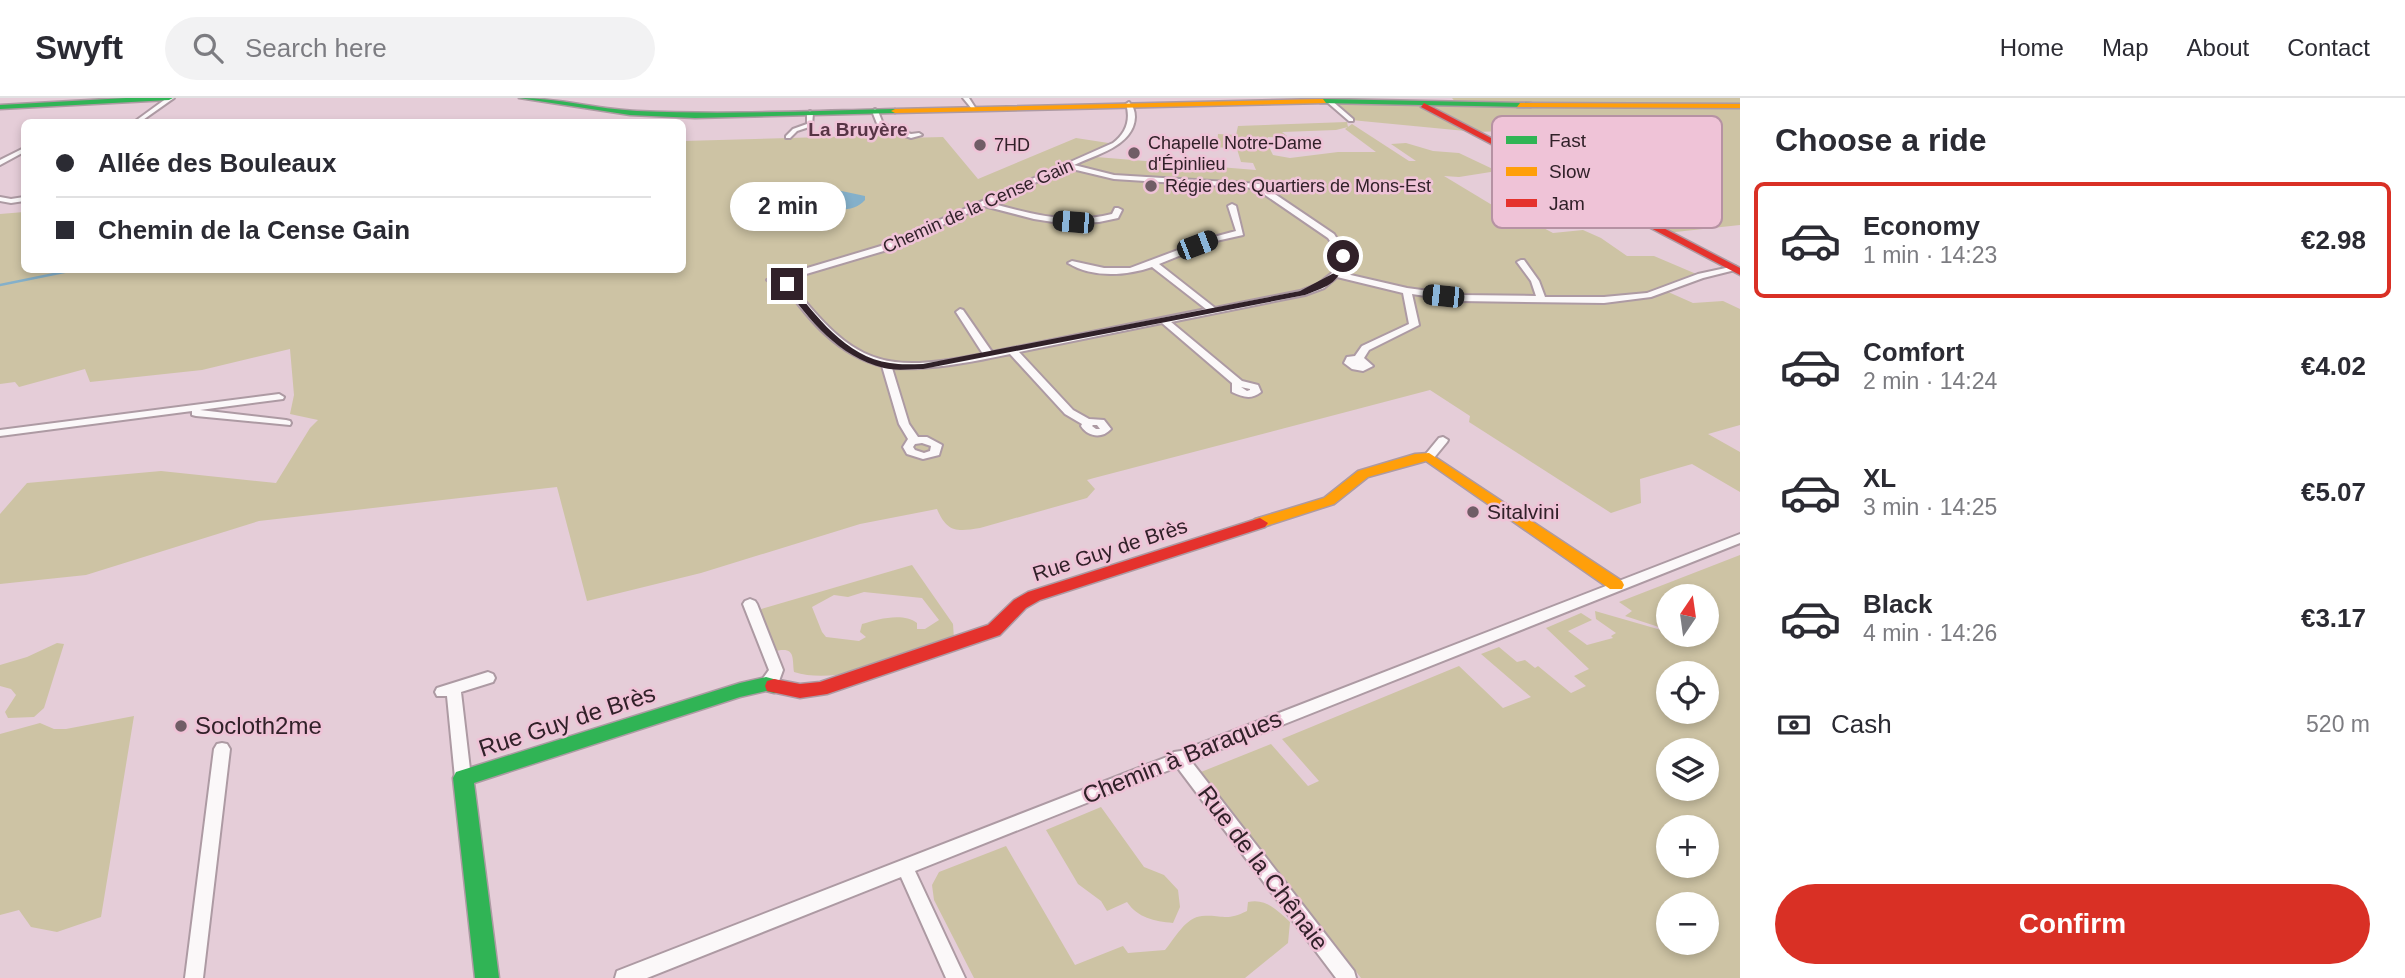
<!DOCTYPE html>
<html lang="en">
<head>
<meta charset="utf-8">
<style>
  :root { --surface:#fff; --page:#f2f2f3; --text:#2b2b33; --muted:#7c7c81; --line:#e1e1e2; --accent:#d93025 }
  body { margin:0; font-family:Helvetica,sans-serif; background:var(--page); color:var(--text); height:100vh; display:flex; flex-direction:column; font-size:26px; white-space:nowrap }
  * { box-sizing:border-box; margin:0 }
  p { font-size:23px; color:var(--muted) }
  .icon { flex:none; width:38px; height:38px; fill:none; stroke:currentColor; stroke-width:2; stroke-linecap:round; stroke-linejoin:round }
  .map { position:relative; flex:1; overflow:hidden }
  .side { display:flex; flex-direction:column; background:var(--surface); width:665px }
  .side>* { flex:none }
  .hud { position:absolute; left:21px; top:21px; width:665px; height:154px; border-radius:10px; box-shadow:0 4px 10px #0003; display:grid; align-content:center; height:154px; padding:0 35px; background:var(--surface) }
  .needle { width:46px; rotate:13deg }
  .tools { position:absolute; left:1656px; top:486px; display:grid; gap:14px }
  .tools a { display:grid; place-items:center; width:63px; height:63px; border-radius:50%; background:var(--surface); box-shadow:0 4px 10px #0003; font-size:35px }
  .end { position:absolute; width:32px; height:32px; margin:-16px; border:9px solid #312129; background:#fff; box-shadow:0 0 0 4px #fff }
  .from { border-radius:50% }
  .bubble { position:absolute; height:49px; border-radius:24px; background:var(--surface); box-shadow:0 4px 10px #0003; font-size:23px; font-weight:700; line-height:49px; text-align:center }
  .car { position:absolute; width:21px; height:42px; margin:-21px -10px; border-radius:9px; box-shadow:0 0 5px 2px #0007; background:linear-gradient(#222 24%,#8ab4d8 0 40%,#222 0 76%,#8ab4d8 0 86%,#222 0) }
  .hud b { display:flex; align-items:center; gap:24px; height:66px; font-size:26px }
  .hud b+b { border-top:2px solid var(--line) }
  .hud i { width:18px; height:18px; background:var(--text) }
  ul { padding:0; list-style:none }
  li { display:flex; align-items:center; gap:21px; height:116px; margin:0 14px 10px; padding:0 21px; border:4px solid transparent; border-radius:10px }
  li div { flex:1 }
  li b { display:block; font-size:26px }
  li em { font-style:normal; font-weight:700 }
  li.selected { border-color:var(--accent) }
  li>.icon { width:63px; height:63px; stroke-width:1.5 }
  h2 { padding:0 35px; font-size:32px; line-height:84px }
  .pay { display:flex; align-items:center; gap:18px; height:77px; padding:0 35px; font-size:26px }
  .pay p { margin-inline-start:auto }
  .cta { display:flex; gap:14px; margin-top:auto; padding:14px 35px }
  .cta a { flex:1; height:80px; border-radius:42px; background:var(--accent); color:#fff; font-size:28px; font-weight:700; line-height:80px; text-align:center }
  header { display:flex; align-items:center; gap:42px; box-sizing:border-box; height:98px; padding:0 35px; background:var(--surface); border-bottom:2px solid var(--line) }
  header strong { font-size:33px }
  nav { display:flex; gap:38px; margin-inline-start:auto; font-size:24px }
  .search { width:490px; height:63px; background:var(--page); display:flex; align-items:center; gap:18px; box-sizing:border-box; padding:0 24px; border-radius:38px; color:var(--muted); font-size:26px }
  main { display:flex; flex:1; min-height:0 }
  .map>svg:first-child { display:block }
  .green { fill:#cdc3a4; fill-rule:evenodd }
  .water { fill:#84b0ca }
  .lines { fill:none; stroke-linecap:round; stroke-linejoin:round }
  .stream { stroke:#84b0ca; stroke-width:2.5 }
  .street-casing { stroke:#ad9aa3; stroke-width:4 }
  .fast-casing { stroke:#ad9aa3; stroke-width:3 }
  .slow-casing { stroke:#ad9aa3; stroke-width:3 }
  .jam-casing { stroke:#ad9aa3; stroke-width:3 }
  .street { fill:#fbf8f9; fill-rule:evenodd }
  .fast { fill:#30b455; fill-rule:evenodd }
  .slow { fill:#ff9f0a; fill-rule:evenodd }
  .jam { fill:#e5322d; fill-rule:evenodd }
  .route { fill:#312129 }
  .poi-dot { fill:#705d66; stroke:#efc3d7; stroke-width:2.5 }
  .labels { text-anchor:middle; stroke-width:5; stroke-linejoin:round; paint-order:stroke }
  .far-poi-label { font-size:18px; fill:#312129; stroke:#efc3d7; text-anchor:start }
  .far-street-label { font-size:18px; fill:#312129; stroke:#efc3d7 }
  .far-neighbourhood-label { font-size:19px; font-weight:bold; fill:#573445; stroke:#efc3d7 }
  .poi-label { font-size:21px; fill:#312129; stroke:#efc3d7; text-anchor:start }
  .street-label { font-size:21px; fill:#312129; stroke:#efc3d7 }
  .near-street-label { font-size:24px; fill:#312129; stroke:#efc3d7 }
  .near-poi-label { font-size:24px; fill:#312129; stroke:#efc3d7; text-anchor:start }
  .key { fill:#efc3d7; stroke:#b692a3; stroke-width:2 }
  .key-label { font-size:19px; fill:#312129 }
</style>
</head>
<body>
<header>
<strong>Swyft</strong>
<div class="search"><svg class="icon" aria-label="search" viewBox="0 0 24 24"><circle cx="10" cy="10" r="6"/><path d="M15 15l6 6"/></svg>Search here</div>
<nav><a>Home</a><a>Map</a><a>About</a><a>Contact</a></nav>
</header>
<main>
<div class="map">
<svg width="1740" height="880" viewBox="0 0 1740 880">
  <rect width="100%" height="100%" fill="#e5cdd8"/>
  <!-- green -->
  <path class="green" d="M 1452,0 L 1740,0 L 1740,127 L 1666,135 L 1638,120 L 1693,115 L 1668,103 L 1601,100 L 1518,56 L 1536,54 L 1505,33 L 1476,34 L 1351,22 L 1329,3 L 1457,6 Z
    M 1347,24 L 1348,29 L 1336,32 L 1282,34 L 1287,38 L 1285,40 L 1268,39 L 1266,43 L 1273,57 L 1290,60 L 1338,54 L 1376,54 L 1345,31 L 1352,26 L 1409,63 L 1416,63 L 1391,46 L 1406,45 L 1433,53 L 1459,55 L 1497,73 L 1459,79 L 1444,78 L 1507,116 L 1558,113 L 1569,120 L 1568,122 L 1536,126 L 1553,135 L 1583,132 L 1601,140 L 1627,158 L 1654,158 L 1701,178 L 1666,193 L 1693,205 L 1723,203 L 1740,211 L 1740,327 L 1708,336 L 1740,354 L 1740,394 L 1692,366 L 1640,381 L 1641,405 L 1611,415 L 1469,324 L 1470,318 L 1430,292 L 1094,380 L 1087,382 L 1095,391 L 1087,400 L 980,430 C 956,434 947,434 937,411 L 860,426 L 701,475 L 587,503 L 557,389 L 259,423 L 86,477 L 0,486 L 0,416 L 27,385 L 161,373 L 276,385 L 310,330 L 318,322 L 290,316 L 294,297 L 290,251 L 202,272 L 90,284 L 85,271 L 19,289 L 15,284 L 0,286 L 0,116 L 24,114 L 24,172 L 682,172 L 683,43 L 897,37 L 904,40 L 943,39 L 978,81 L 1076,40 L 1115,46 L 1092,58 L 1096,59 L 1256,72 L 1253,65 L 1241,64 L 1237,51 L 1217,49 L 1218,36 L 1236,37 L 1238,28 Z
    M 1740,457 L 1740,880 L 1361,880 L 1201,674 L 1271,646 L 1308,688 L 1319,683 L 1282,641 L 1459,568 L 1503,610 L 1531,599 L 1481,556 L 1499,549 L 1517,564 L 1525,562 L 1535,570 L 1538,568 L 1571,595 L 1586,588 L 1574,578 L 1589,571 L 1546,530 L 1581,515 L 1592,522 L 1568,533 L 1587,547 L 1613,540 L 1611,538 L 1616,535 L 1596,521 L 1595,513 L 1668,534 L 1668,537 L 1706,537 L 1706,499 L 1668,499 L 1668,532 L 1625,518 L 1632,513 L 1619,504 ZM 1668,576 L 1706,576 L 1706,614 L 1668,614 ZM 1668,653 L 1706,653 L 1706,691 L 1668,691 ZM 1668,730 L 1706,730 L 1706,768 L 1668,768 ZM 1668,807 L 1706,807 L 1706,845 L 1668,845 Z
    M 912,467 L 953,526 L 954,541 C 907,556 842,589 794,574 C 792,559 796,547 772,554 L 758,516 L 761,511 ZM 864,494 L 922,500 L 939,522 L 925,531 L 917,531 L 917,525 C 903,514 878,521 862,526 L 860,534 L 866,539 L 859,543 L 826,539 L 822,534 L 812,509 L 834,497 L 848,499 Z
    M 57,545 L 64,546 L 44,610 L 34,619 L 8,620 L 5,614 L 16,597 L 11,591 L 0,588 L 0,567 L 27,559 Z
    M 134,618 L 101,819 L 57,834 L 31,829 L 19,812 L 0,817 L 0,636 L 40,625 L 54,631 L 66,631 Z
    M 1101,709 L 1144,769 L 1164,777 L 1178,792 L 1180,809 L 1173,825 C 1154,823 1138,820 1127,804 L 1107,813 L 1101,803 L 1078,786 L 1046,732 Z
    M 1006,748 L 1075,867 L 1123,848 L 1128,855 L 1165,852 C 1175,840 1186,819 1202,818 C 1223,816 1225,824 1247,813 L 1248,804 C 1266,800 1277,812 1290,824 L 1288,845 L 1245,880 L 974,880 L 934,802 L 932,787 L 939,774 Z"/>
  <!-- water -->
  <path class="water" d="M 823,89 L 865,98 L 865,102 C 850,119 822,109 802,105 L 799,102 C 801,91 813,90 823,89 Z"/>
  <g class="lines">
    <!-- stream -->
    <path class="stream" d="M 0,187 L 74,172"/>
    <!-- street casing -->
    <g class="street-casing">
      <path id="street" d="M 167,0 L 174,0 L 140,24 L 134,24 Z
        M 963,0 L 969,0 L 976,11 L 972,11 Z
        M 1327,2 L 1331,2 L 1353,21 L 1353,23 L 1349,23 L 1327,4 Z
        M 1129,4 C 1133,8 1135,13 1135,19 C 1134,48 1095,57 1074,67 L 1114,77 L 1260,86 L 1334,136 L 1346,155 L 1345,172 L 1342,175 L 1407,190 L 1459,197 L 1536,198 L 1531,183 L 1517,164 L 1521,162 L 1524,162 L 1539,183 L 1545,199 L 1604,199 L 1647,195 L 1698,176 L 1735,168 L 1739,171 L 1703,180 L 1651,199 L 1604,205 L 1459,203 L 1412,196 L 1419,227 L 1369,252 L 1364,260 L 1373,268 L 1363,273 L 1352,271 L 1344,265 L 1347,259 L 1355,258 L 1362,248 L 1409,226 L 1403,195 L 1337,179 L 1324,190 L 1305,197 L 1171,224 L 1242,283 L 1258,287 L 1261,294 C 1251,302 1243,299 1232,294 L 1232,285 L 1162,225 L 1019,254 L 1073,312 L 1089,321 L 1104,322 L 1111,331 C 1102,341 1088,339 1081,328 L 1082,326 L 1065,316 L 1010,256 C 971,264 933,272 892,270 L 909,326 L 918,339 L 927,339 L 942,347 L 939,357 L 923,361 L 907,356 L 903,349 L 908,341 L 899,326 L 882,268 C 837,257 809,222 783,186 L 784,182 L 771,185 L 767,182 L 881,148 L 1113,45 C 1126,35 1131,22 1126,6 ZM 1068,70 L 1114,81 L 1255,90 L 1328,140 L 1338,155 L 1337,171 L 1318,186 L 1300,193 L 1215,210 L 1159,166 L 1216,143 L 1243,137 L 1236,108 L 1232,106 L 1228,108 L 1236,133 L 1210,140 L 1130,170 L 1104,170 L 1072,163 L 1068,165 C 1092,180 1126,178 1152,169 L 1206,211 L 992,254 L 963,212 L 960,211 L 956,214 L 983,256 C 882,276 855,267 791,186 L 796,179 L 887,152 L 984,108 L 1034,121 L 1066,126 L 1099,124 L 1118,120 L 1122,112 L 1118,110 L 1115,110 L 1112,116 C 1070,127 1031,116 990,105 ZM 1241,289 L 1250,291 L 1250,292 L 1247,293 ZM 1093,327 L 1097,327 L 1100,331 L 1096,331 L 1092,328 ZM 922,345 L 931,348 L 930,353 L 924,355 L 915,352 L 913,349 L 915,346 Z
        M 875,11 L 878,13 L 883,26 L 911,36 L 919,35 L 922,37 L 911,40 L 878,28 L 872,13 Z
        M 810,13 L 813,15 L 812,28 L 797,33 L 790,40 L 786,40 L 786,38 L 793,31 L 807,26 L 807,15 Z
        M 24,50 L 24,54 L 0,67 L 0,62 Z
        M 0,99 L 11,101 L 24,99 L 24,103 L 11,105 L 0,103 Z
        M 279,296 L 284,299 L 283,301 L 200,312 L 286,322 L 290,323 L 291,325 L 290,327 L 196,318 L 192,317 L 192,313 L 0,338 L 0,332 Z
        M 1443,339 L 1448,342 L 1447,344 L 1433,361 L 1425,361 L 1423,359 L 1425,357 L 1439,340 Z
        M 1740,436 L 1740,445 L 1191,663 L 1354,873 L 1356,880 L 1336,880 L 1177,669 L 915,773 L 965,880 L 946,880 L 901,779 L 647,880 L 615,880 L 617,873 L 1172,657 L 1174,654 L 1181,653 Z
        M 750,501 L 755,503 L 757,506 L 783,572 L 779,583 L 766,592 L 761,590 L 759,586 L 769,572 L 743,506 L 745,503 Z
        M 488,574 L 493,576 L 495,580 L 493,584 L 461,594 L 471,680 L 469,685 L 463,687 L 457,685 L 455,680 L 447,598 L 437,598 L 435,594 L 437,590 Z
        M 222,645 L 227,646 L 230,651 L 203,880 L 185,880 L 214,651 L 217,646 Z"/>
    </g>
    <!-- fast casing -->
    <g class="fast-casing">
      <path id="fast" d="M 126,0 L 173,0 L 169,2 L 0,11 L 0,7 Z
        M 519,0 C 559,0 597,11 637,13 C 723,17 809,13 895,11 L 899,13 L 895,15 L 695,20 L 630,17 Z
        M 1323,1 L 1531,5 L 1535,7 L 1531,9 L 1320,5 Z
        M 766,579 L 781,583 L 783,588 L 781,593 L 774,595 L 766,593 L 740,599 L 474,685 L 499,880 L 475,880 L 453,680 L 456,674 L 740,585 Z"/>
    </g>
    <!-- slow casing -->
    <g class="slow-casing">
      <path id="slow" d="M 1323,1 L 1326,5 L 895,15 L 891,13 L 895,11 Z
        M 1520,5 L 1740,6 L 1740,10 L 1517,9 Z
        M 1429,355 L 1622,483 L 1624,487 L 1622,491 L 1610,491 L 1426,363 L 1368,379 L 1334,406 L 1260,430 L 1252,425 L 1255,421 L 1324,400 L 1358,373 L 1415,356 Z"/>
    </g>
    <!-- jam casing -->
    <g class="jam-casing">
      <path id="jam" d="M 1424,5 L 1740,170 L 1740,177 L 1421,9 Z
        M 1260,420 L 1268,425 L 1265,429 L 1040,502 L 1026,510 L 1000,537 L 827,596 L 800,600 L 767,593 L 765,588 L 767,583 L 774,581 L 800,586 L 820,584 L 988,527 L 1014,502 L 1028,494 Z"/>
    </g>
    <!-- street -->
    <use href="#street" class="street"/>
    <!-- fast -->
    <use href="#fast" class="fast"/>
    <!-- slow -->
    <use href="#slow" class="slow"/>
    <!-- jam -->
    <use href="#jam" class="jam"/>
  </g>
  <!-- route -->
  <path class="route" d="M 1343,155 L 1347,158 C 1339,185 1331,187 1305,197 L 923,271 C 911,271 896,273 884,270 C 838,258 810,223 783,186 L 790,185 C 815,217 846,259 890,265 C 901,267 912,266 923,266 L 1300,193 L 1334,175 L 1339,158 Z"/>
  <!-- markers -->
  <g class="poi-dot">
    <circle cx="980" cy="47" r="7"/>
    <circle cx="1134" cy="55" r="7"/>
    <circle cx="1151" cy="88" r="7"/>
    <circle cx="1473" cy="414" r="7"/>
    <circle cx="181" cy="628" r="7"/>
  </g>
  <g class="labels">
    <!-- far-poi labels -->
    <g class="far-poi-label">
      <text x="1148" y="51">Chapelle Notre-Dame<tspan x="1148" dy="21">d'Épinlieu</tspan></text>
      <text x="994" y="53">7HD</text>
      <text x="1165" y="94">Régie des Quartiers de Mons-Est</text>
    </g>
    <!-- far-street labels -->
    <g class="far-street-label">
      <text transform="translate(978 108) rotate(-24)" y="6">Chemin de la Cense Gain</text>
    </g>
    <!-- far-neighbourhood labels -->
    <g class="far-neighbourhood-label">
      <text x="858" y="38">La Bruyère</text>
    </g>
    <!-- poi labels -->
    <g class="poi-label">
      <text x="1487" y="421">Sitalvini</text>
    </g>
    <!-- street labels -->
    <g class="street-label">
      <text transform="translate(1110 452) rotate(-18)" y="7">Rue Guy de Brès</text>
    </g>
    <!-- near-street labels -->
    <g class="near-street-label">
      <text transform="translate(567 623) rotate(-18)" y="8">Rue Guy de Brès</text>
      <text transform="translate(1182 659) rotate(-22)" y="8">Chemin à Baraques</text>
      <text transform="translate(1263 770) rotate(53)" y="8">Rue de la Chênaie</text>
    </g>
    <!-- near-poi labels -->
    <g class="near-poi-label">
      <text x="195" y="636">Socloth2me</text>
    </g>
  </g>
  <!-- legend -->
  <rect x="1492" y="18" width="230" height="112" rx="10" class="key"/>
  <rect x="1506" y="38" width="31" height="8" fill="#30b455"/>
  <rect x="1506" y="69" width="31" height="9" fill="#ff9f0a"/>
  <rect x="1506" y="101" width="31" height="8" fill="#e5322d"/>
  <g class="key-label">
    <text x="1549" y="49">Fast</text>
    <text x="1549" y="80">Slow</text>
    <text x="1549" y="112">Jam</text>
  </g>
</svg>
<div class="tools">
<a><svg class="needle" viewBox="-14 -14 28 28"><path d="M0-13l5 13h-10z" fill="#e53935"/><path d="M0 13l5-13h-10z" fill="#7c7c81"/></svg></a>
<a><svg class="icon" aria-label="locate" viewBox="0 0 24 24"><circle cx="12" cy="12" r="6"/><path d="M12 2v4M12 18v4M2 12h4M18 12h4"/></svg></a>
<a><svg class="icon" aria-label="layers" viewBox="0 0 24 24"><path d="M12 4l9 5-9 5-9-5zM3 14l9 5 9-5"/></svg></a>
<a>+</a>
<a>−</a>
</div>
<i class="end from" style="left:1343px;top:158px"></i>
<i class="end" style="left:787px;top:186px"></i>
<div class="bubble" style="left:730px;top:84px;width:116px">2 min</div>
<i class="car" style="left:1073px;top:124px;rotate:275deg"></i>
<i class="car" style="left:1197px;top:147px;rotate:69deg"></i>
<i class="car" style="left:1443px;top:198px;rotate:276deg"></i>
<div class="hud">
<b><i class="from"></i>Allée des Bouleaux</b>
<b><i></i>Chemin de la Cense Gain</b>
</div>
</div>
<section class="side">
<h2>Choose a ride</h2>
<ul>
<li class="selected"><svg class="icon" aria-label="car" viewBox="0 0 24 24"><path d="M5 17H2v-5l4-1 3-4h7l3 4 3 1v5h-3M9 17h6M6 11h13"/><circle cx="7" cy="17" r="2"/><circle cx="17" cy="17" r="2"/></svg><div><b>Economy</b><p>1 min · 14:23</p></div><em>€2.98</em></li>
<li><svg class="icon" aria-label="car" viewBox="0 0 24 24"><path d="M5 17H2v-5l4-1 3-4h7l3 4 3 1v5h-3M9 17h6M6 11h13"/><circle cx="7" cy="17" r="2"/><circle cx="17" cy="17" r="2"/></svg><div><b>Comfort</b><p>2 min · 14:24</p></div><em>€4.02</em></li>
<li><svg class="icon" aria-label="car" viewBox="0 0 24 24"><path d="M5 17H2v-5l4-1 3-4h7l3 4 3 1v5h-3M9 17h6M6 11h13"/><circle cx="7" cy="17" r="2"/><circle cx="17" cy="17" r="2"/></svg><div><b>XL</b><p>3 min · 14:25</p></div><em>€5.07</em></li>
<li><svg class="icon" aria-label="car" viewBox="0 0 24 24"><path d="M5 17H2v-5l4-1 3-4h7l3 4 3 1v5h-3M9 17h6M6 11h13"/><circle cx="7" cy="17" r="2"/><circle cx="17" cy="17" r="2"/></svg><div><b>Black</b><p>4 min · 14:26</p></div><em>€3.17</em></li>
</ul>
<div class="pay"><svg class="icon" aria-label="cash" viewBox="0 0 24 24"><path d="M3 7h18v10H3z"/><circle cx="12" cy="12" r="2"/></svg>Cash<p>520 m</p></div>
<div class="cta"><a>Confirm</a></div>
</section>
</main>
</body>
</html>
